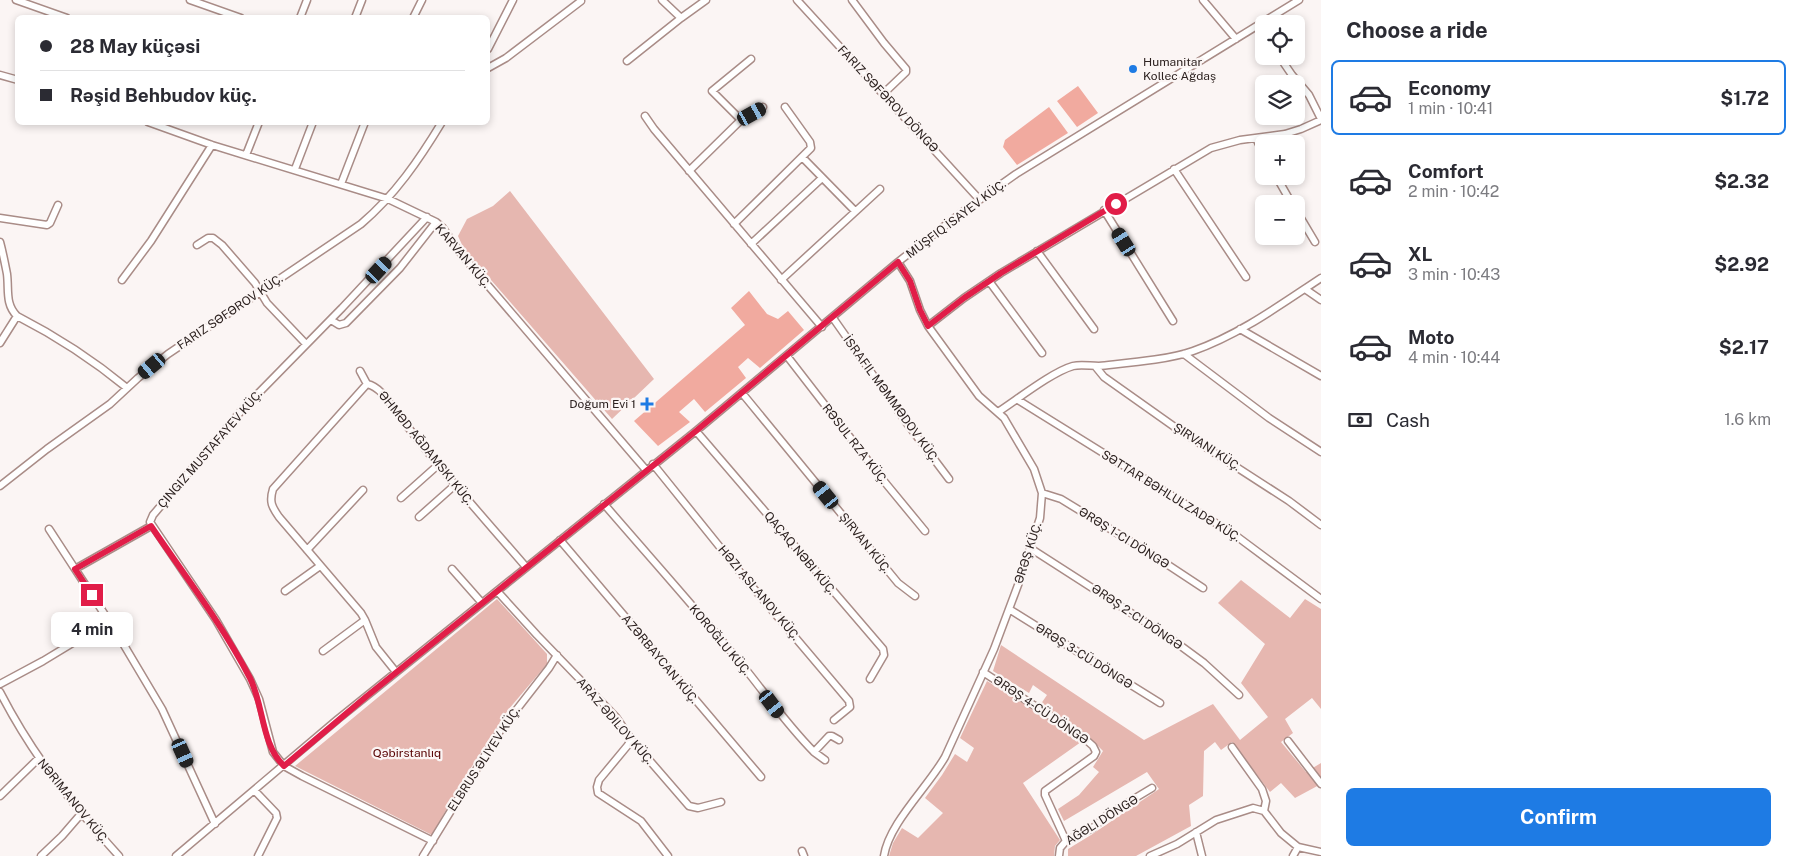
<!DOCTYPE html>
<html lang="en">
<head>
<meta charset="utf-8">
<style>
  :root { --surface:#fff; --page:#f2f2f3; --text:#2b2b33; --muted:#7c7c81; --line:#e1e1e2; --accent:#1e7be4 }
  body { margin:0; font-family:"Public Sans",sans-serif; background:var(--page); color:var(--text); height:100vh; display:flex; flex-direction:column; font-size:19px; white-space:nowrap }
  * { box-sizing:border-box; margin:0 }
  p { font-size:16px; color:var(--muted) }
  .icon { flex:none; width:28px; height:28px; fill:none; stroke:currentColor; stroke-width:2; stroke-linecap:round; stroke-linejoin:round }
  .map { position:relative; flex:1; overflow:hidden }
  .panel { display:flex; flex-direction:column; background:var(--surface); width:475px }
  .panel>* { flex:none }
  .banner { position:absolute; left:15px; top:15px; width:475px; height:110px; border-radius:8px; box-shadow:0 2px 8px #0003; display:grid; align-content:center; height:110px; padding:0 25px; background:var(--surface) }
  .tools { position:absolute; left:1255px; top:15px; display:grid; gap:10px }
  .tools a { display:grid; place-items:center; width:50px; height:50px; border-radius:8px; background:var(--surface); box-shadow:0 2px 8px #0003; font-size:25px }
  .end { position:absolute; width:22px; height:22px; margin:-11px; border:6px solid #e11d48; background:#fff; box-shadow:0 0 0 2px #fff }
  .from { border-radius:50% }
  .bubble { position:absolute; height:35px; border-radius:8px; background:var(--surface); box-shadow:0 2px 8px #0003; font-size:16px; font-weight:700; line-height:35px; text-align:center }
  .car { position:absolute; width:15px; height:30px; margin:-15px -8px; border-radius:6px; box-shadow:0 0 4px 1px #0007; background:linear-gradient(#222 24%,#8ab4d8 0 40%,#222 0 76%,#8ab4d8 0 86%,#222 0) }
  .banner b { display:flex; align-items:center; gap:18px; height:48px; font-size:19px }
  .banner b+b { border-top:1px solid var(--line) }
  .banner i { width:12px; height:12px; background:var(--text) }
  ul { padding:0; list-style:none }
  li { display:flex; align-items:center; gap:15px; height:75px; margin:0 10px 8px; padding:0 15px; border:2px solid transparent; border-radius:8px }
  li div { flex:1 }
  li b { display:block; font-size:19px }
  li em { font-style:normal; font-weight:700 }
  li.active { border-color:var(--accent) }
  li>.icon { width:45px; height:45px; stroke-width:1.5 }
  h2 { padding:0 25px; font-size:22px; line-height:60px }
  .pay { display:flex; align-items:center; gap:12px; height:55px; padding:0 25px; font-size:19px }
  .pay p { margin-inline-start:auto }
  .cta { display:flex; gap:10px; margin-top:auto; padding:10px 25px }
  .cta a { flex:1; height:58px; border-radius:8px; background:var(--accent); color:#fff; font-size:20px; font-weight:700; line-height:58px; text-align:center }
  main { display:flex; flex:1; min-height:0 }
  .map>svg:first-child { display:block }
  .green { fill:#e6b7b0 }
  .forest { fill:#f1aa9f }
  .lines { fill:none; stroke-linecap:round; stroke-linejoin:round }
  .minor-casing { stroke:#a98c87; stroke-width:9 }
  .minor { stroke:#fff; stroke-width:6 }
  .route { stroke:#e11d48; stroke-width:6 }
  .poi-dot { fill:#1e7be4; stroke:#fbf5f4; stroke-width:2 }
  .labels { text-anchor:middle; stroke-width:4.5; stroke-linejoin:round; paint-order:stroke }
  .poi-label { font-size:12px; fill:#2d2220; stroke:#fbf5f4; text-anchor:start }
  .street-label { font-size:12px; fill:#2d2220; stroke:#fbf5f4 }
  .park-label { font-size:12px; fill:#580303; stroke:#fbf5f4 }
</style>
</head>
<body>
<main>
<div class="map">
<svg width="1321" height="856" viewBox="0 0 1321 856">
  <rect width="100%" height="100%" fill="#fbf5f4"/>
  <!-- green -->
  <path class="green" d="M 510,191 L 654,379 L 612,419 L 464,249 L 458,236 L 467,219 L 493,206 Z
    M 1241,580 L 1290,618 L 1305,599 L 1321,609 L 1321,709 L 1312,698 L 1285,719 L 1293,733 L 1281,742 L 1306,772 L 1321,763 L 1321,784 L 1295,798 L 1281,783 L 1270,792 L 1232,742 L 1221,750 L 1215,742 L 1204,751 L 1203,796 L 1189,805 L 1191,826 L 1136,856 L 1068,856 L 1068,849 L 1091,835 L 1159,789 L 1147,772 L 1064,821 L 1058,809 L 1079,795 L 1099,772 L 1093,767 L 1103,751 L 1087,735 L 1081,742 L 1023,783 L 1060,840 L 1055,846 L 1054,856 L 889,856 L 893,843 L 902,828 L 918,838 L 943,813 L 925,798 L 942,775 L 955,754 L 967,762 L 974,748 L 960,738 L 987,681 L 1036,711 L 1047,695 L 1033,685 L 1029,693 L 993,671 L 1001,645 L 1144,740 L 1213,704 L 1240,740 L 1268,717 L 1241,683 L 1265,644 L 1218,603 Z
    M 497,599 L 547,654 L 547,664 L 508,710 L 460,785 L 432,835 L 295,766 Z"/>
  <!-- forest -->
  <path class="forest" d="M 1078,86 L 1098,113 L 1077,127 L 1057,101 Z
    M 1049,107 L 1068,133 L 1017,165 L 1003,147 L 1005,140 Z
    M 749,291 L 767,314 L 778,319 L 788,311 L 804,330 L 760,368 L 748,358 L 738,367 L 746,378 L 705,412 L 694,399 L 679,412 L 690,422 L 658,446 L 634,421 L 745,325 L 731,308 Z"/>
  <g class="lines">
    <!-- minor casing -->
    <g class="minor-casing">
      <path id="minor" d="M 16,0 L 67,18
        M 190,0 L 241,18
        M 662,0 L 681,18 L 706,0
        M 797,0 L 979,199
        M 852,0 L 884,43 L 906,69 L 906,72 L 883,94
        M 1203,0 L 1236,39
        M 300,18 L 307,0
        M 355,18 L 362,0
        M 413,18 L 422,0
        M 1259,25 L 1264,32
        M 488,49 L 513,0
        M 1279,56 L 1292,75 L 1309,95 L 1321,119
        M 627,61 L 681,18
        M 488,68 L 506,58 L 581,1
        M 0,75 L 18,80
        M 645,116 L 654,129 L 822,327
        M 741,120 L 763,107
        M 148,122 L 212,145 L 388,199 L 436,222 L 443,228 L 461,254 L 646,470
        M 1256,138 L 1264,155
        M 246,155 L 259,122
        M 802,157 L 855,211
        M 295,169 L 313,122
        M 1174,169 L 1246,277
        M 689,171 L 741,120 L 712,91 L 751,59
        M 1276,176 L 1292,204
        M 341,184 L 365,122
        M 1104,210 L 1173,321
        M 1296,210 L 1315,242
        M 427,217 L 342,308 L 241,411 L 153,515 L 150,522 L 216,620 L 250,679 L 259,699 L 273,752 L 284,766 L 302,776 L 433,841
        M 0,218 L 47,225 L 50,223 L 58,205
        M 734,224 L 811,148 L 810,142 L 785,107
        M 0,242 C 3,253 5,264 7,274 C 9,290 5,304 17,316 C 56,336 93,360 127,388
        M 751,244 L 822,178
        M 197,245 L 208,238 L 213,238 L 222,245 L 255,283 L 267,303 L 306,344
        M 1037,251 L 1094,329
        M 122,280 L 151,241 L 212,145
        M 781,280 L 880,189
        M 989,281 L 1042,353
        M 1305,289 L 1321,300
        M 833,318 L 906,422 L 949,479
        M 331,320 L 339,325 L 346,323 L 400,268 L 436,222
        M 928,326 L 964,298 L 1001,273 L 1211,148 L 1240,140 L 1285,134 L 1301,129 L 1321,120
        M 1240,329 L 1321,376
        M 0,343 L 17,316
        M 1184,354 L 1269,418 L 1321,452
        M 787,356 L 883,480 L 925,531
        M 1095,366 L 1104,377 L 1176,428 L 1289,501 L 1321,525
        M 360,371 L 367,384
        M 742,393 L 898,583 L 915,596
        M 1018,400 L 1235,535 L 1321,599
        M 998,412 C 1018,399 1052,372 1073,366 C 1081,364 1090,366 1099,366 C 1126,363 1168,360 1193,351 C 1239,335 1280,305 1321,278
        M 696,431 L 883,649 L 884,655 L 870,679
        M 653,464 L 744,577 L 849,701 L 850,707 L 834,720
        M 0,486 L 47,449 L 110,404 L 138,378 L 168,354 L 361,224 C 395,195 419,160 442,122
        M 1042,493 L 1061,499 L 1156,557 L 1203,588
        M 401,498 L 438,465
        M 604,504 C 647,554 692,604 734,655 C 761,687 784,722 814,752 L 829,736 L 832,736 L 839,740
        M 419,517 L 455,485
        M 49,529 L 118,635 L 162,709 L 215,824
        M 560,540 L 761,777
        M 1030,548 L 1170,638 L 1204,663 L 1239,695
        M 307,550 L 363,490
        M 75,569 L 151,526
        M 452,569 L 482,603
        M 285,591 L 320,566
        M 497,591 L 537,635 L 616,717 L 631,739 L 689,806 L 698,808 L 721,802
        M 1009,609 L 1160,703
        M 323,651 L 365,620
        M 396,672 L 376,647 L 365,620 L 361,613 L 279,517 C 272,507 269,502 273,489 L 367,384 C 382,387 392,407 401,418 C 440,470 484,518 526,567
        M 983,672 L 1084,738 L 1093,746 L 1096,752 L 1094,756 L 1045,791 L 1045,795 L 1066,841
        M 0,684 L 43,661 L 109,621
        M 0,692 C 33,756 71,803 119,856
        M 631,739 L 628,745 L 599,780 L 597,787 L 598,793 L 641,821 L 668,856
        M 1288,741 L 1321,784
        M 1232,747 L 1262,789 L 1266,801 L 1264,811
        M 814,752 L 825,760
        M 255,791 L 276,813 L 277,818 L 258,856
        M 0,796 L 39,758
        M 1196,832 L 1202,856
        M 802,851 L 804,856
        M 41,856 L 62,836 L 81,814
        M 176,856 L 338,719 L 696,431 L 898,262 L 961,213 L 1016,174 L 1299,0
        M 423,856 L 500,731 L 549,668 L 557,655
        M 884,856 C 889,823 928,787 945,757 L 994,649 L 1018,585 L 1040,518 L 1042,493 L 1034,469 L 1004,418 L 979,396 L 928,326 L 920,310 L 910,281 L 898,262
        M 1059,856 L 1060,848 L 1066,841 L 1093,828 L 1107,815 L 1152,788
        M 1150,856 L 1177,844 L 1216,820 L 1253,808 L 1264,811 L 1281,833 L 1298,847 L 1321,852
        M 1293,856 L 1298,847"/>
    </g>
    <!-- minor -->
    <use href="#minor" class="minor"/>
  </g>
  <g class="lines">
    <!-- route -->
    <path class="route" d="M 92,595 L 75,569 L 151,526 C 185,576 222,624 250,678 C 264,706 261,744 284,766 L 367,696 L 696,431 L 898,262 L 910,281 L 920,310 L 928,326 L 964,298 L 1001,273 L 1116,204"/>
  </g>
  <!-- markers -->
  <g class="poi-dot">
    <circle cx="1133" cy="69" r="5"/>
    <path d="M644.5 396.5h5v5h5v5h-5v5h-5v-5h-5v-5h5z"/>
  </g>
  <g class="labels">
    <!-- poi labels -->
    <g class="poi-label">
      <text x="1143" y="66">Humanitar<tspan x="1143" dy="14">Kollec Ağdaş</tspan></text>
      <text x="636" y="408" text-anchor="end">Doğum Evi 1</text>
    </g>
    <!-- street labels -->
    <g class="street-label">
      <text transform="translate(888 99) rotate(47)" y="4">FARIZ SƏFƏROV DÖNGƏ</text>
      <text transform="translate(956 219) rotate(-37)" y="4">MÜŞFIQ İSAYEV KÜÇ.</text>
      <text transform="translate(463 256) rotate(50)" y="4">KARVAN KÜÇ.</text>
      <text transform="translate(230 312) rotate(-34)" y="4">FARIZ SƏFƏROV KÜÇ.</text>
      <text transform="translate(891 399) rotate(54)" y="4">İSRAFIL MƏMMƏDOV KÜÇ.</text>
      <text transform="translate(855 444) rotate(52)" y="4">RƏSUL RZA KÜÇ.</text>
      <text transform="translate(1207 447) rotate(33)" y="4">ŞIRVANI KÜÇ.</text>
      <text transform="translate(426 448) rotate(51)" y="4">ƏHMƏD AĞDAMSKI KÜÇ.</text>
      <text transform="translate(210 449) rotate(-49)" y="4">ÇINGIZ MUSTAFAYEV KÜÇ.</text>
      <text transform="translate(1171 496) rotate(32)" y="4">SƏTTAR BƏHLULZADƏ KÜÇ.</text>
      <text transform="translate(1124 538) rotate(32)" y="4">ƏRƏŞ 1-CI DÖNGƏ</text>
      <text transform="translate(865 543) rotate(51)" y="4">ŞIRVAN KÜÇ.</text>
      <text transform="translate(800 553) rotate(50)" y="4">QAÇAQ NƏBI KÜÇ.</text>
      <text transform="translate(1028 553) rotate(-72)" y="4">ƏRƏŞ KÜÇ.</text>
      <text transform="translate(759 593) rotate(50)" y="4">HƏZI ASLANOV KÜÇ.</text>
      <text transform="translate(1137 617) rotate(34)" y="4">ƏRƏŞ 2-CI DÖNGƏ</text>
      <text transform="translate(720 640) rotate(50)" y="4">KOROĞLU KÜÇ.</text>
      <text transform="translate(1084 656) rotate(32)" y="4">ƏRƏŞ 3-CÜ DÖNGƏ</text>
      <text transform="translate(660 659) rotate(50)" y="4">AZƏRBAYCAN KÜÇ.</text>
      <text transform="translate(1041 710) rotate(34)" y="4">ƏRƏŞ 4-CÜ DÖNGƏ</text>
      <text transform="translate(615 721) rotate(49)" y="4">ARAZ ƏDILOV KÜÇ.</text>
      <text transform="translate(484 759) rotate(-57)" y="4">ELBRUS ƏLIYEV KÜÇ.</text>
      <text transform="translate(73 801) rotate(51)" y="4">NƏRIMANOV KÜÇ.</text>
      <text transform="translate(1102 820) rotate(-32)" y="4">AĞƏLI DÖNGƏ</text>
    </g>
    <!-- park labels -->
    <g class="park-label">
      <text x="407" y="757">Qəbirstanlıq</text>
    </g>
  </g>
</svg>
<div class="tools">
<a><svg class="icon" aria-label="locate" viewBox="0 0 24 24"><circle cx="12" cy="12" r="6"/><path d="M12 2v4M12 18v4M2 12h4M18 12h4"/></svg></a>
<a><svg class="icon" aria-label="layers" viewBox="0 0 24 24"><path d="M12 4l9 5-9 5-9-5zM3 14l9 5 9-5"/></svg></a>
<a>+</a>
<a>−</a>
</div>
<i class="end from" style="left:1116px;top:204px"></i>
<i class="end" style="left:92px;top:595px"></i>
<div class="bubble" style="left:51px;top:612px;width:82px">4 min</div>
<i class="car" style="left:752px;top:114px;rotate:61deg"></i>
<i class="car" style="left:1124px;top:242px;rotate:328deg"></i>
<i class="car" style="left:379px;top:270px;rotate:43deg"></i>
<i class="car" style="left:152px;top:366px;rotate:230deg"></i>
<i class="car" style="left:826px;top:495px;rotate:321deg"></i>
<i class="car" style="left:772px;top:704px;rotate:143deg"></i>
<i class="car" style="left:183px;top:753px;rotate:156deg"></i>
<div class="banner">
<b><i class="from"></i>28 May küçəsi</b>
<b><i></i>Rəşid Behbudov küç.</b>
</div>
</div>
<section class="panel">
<h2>Choose a ride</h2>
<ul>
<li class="active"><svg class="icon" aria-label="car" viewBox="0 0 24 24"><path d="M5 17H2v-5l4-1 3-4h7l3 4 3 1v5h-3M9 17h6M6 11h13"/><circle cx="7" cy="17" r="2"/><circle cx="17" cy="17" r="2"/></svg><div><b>Economy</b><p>1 min · 10:41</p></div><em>$1.72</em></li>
<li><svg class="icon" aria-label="car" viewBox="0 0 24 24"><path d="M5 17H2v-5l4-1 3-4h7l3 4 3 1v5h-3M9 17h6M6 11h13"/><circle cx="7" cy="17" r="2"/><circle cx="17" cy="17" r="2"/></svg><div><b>Comfort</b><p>2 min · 10:42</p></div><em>$2.32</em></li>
<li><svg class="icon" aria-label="car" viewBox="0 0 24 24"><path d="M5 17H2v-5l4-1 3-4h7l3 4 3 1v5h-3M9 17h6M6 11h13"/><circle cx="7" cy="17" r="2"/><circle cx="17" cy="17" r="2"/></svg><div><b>XL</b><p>3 min · 10:43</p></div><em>$2.92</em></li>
<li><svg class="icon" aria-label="car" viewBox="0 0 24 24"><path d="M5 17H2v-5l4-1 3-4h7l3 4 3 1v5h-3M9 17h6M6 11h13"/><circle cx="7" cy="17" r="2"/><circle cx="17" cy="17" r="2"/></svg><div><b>Moto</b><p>4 min · 10:44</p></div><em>$2.17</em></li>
</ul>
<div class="pay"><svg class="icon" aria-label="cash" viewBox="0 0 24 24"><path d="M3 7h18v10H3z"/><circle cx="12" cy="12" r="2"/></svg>Cash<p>1.6 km</p></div>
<div class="cta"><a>Confirm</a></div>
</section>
</main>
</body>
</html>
